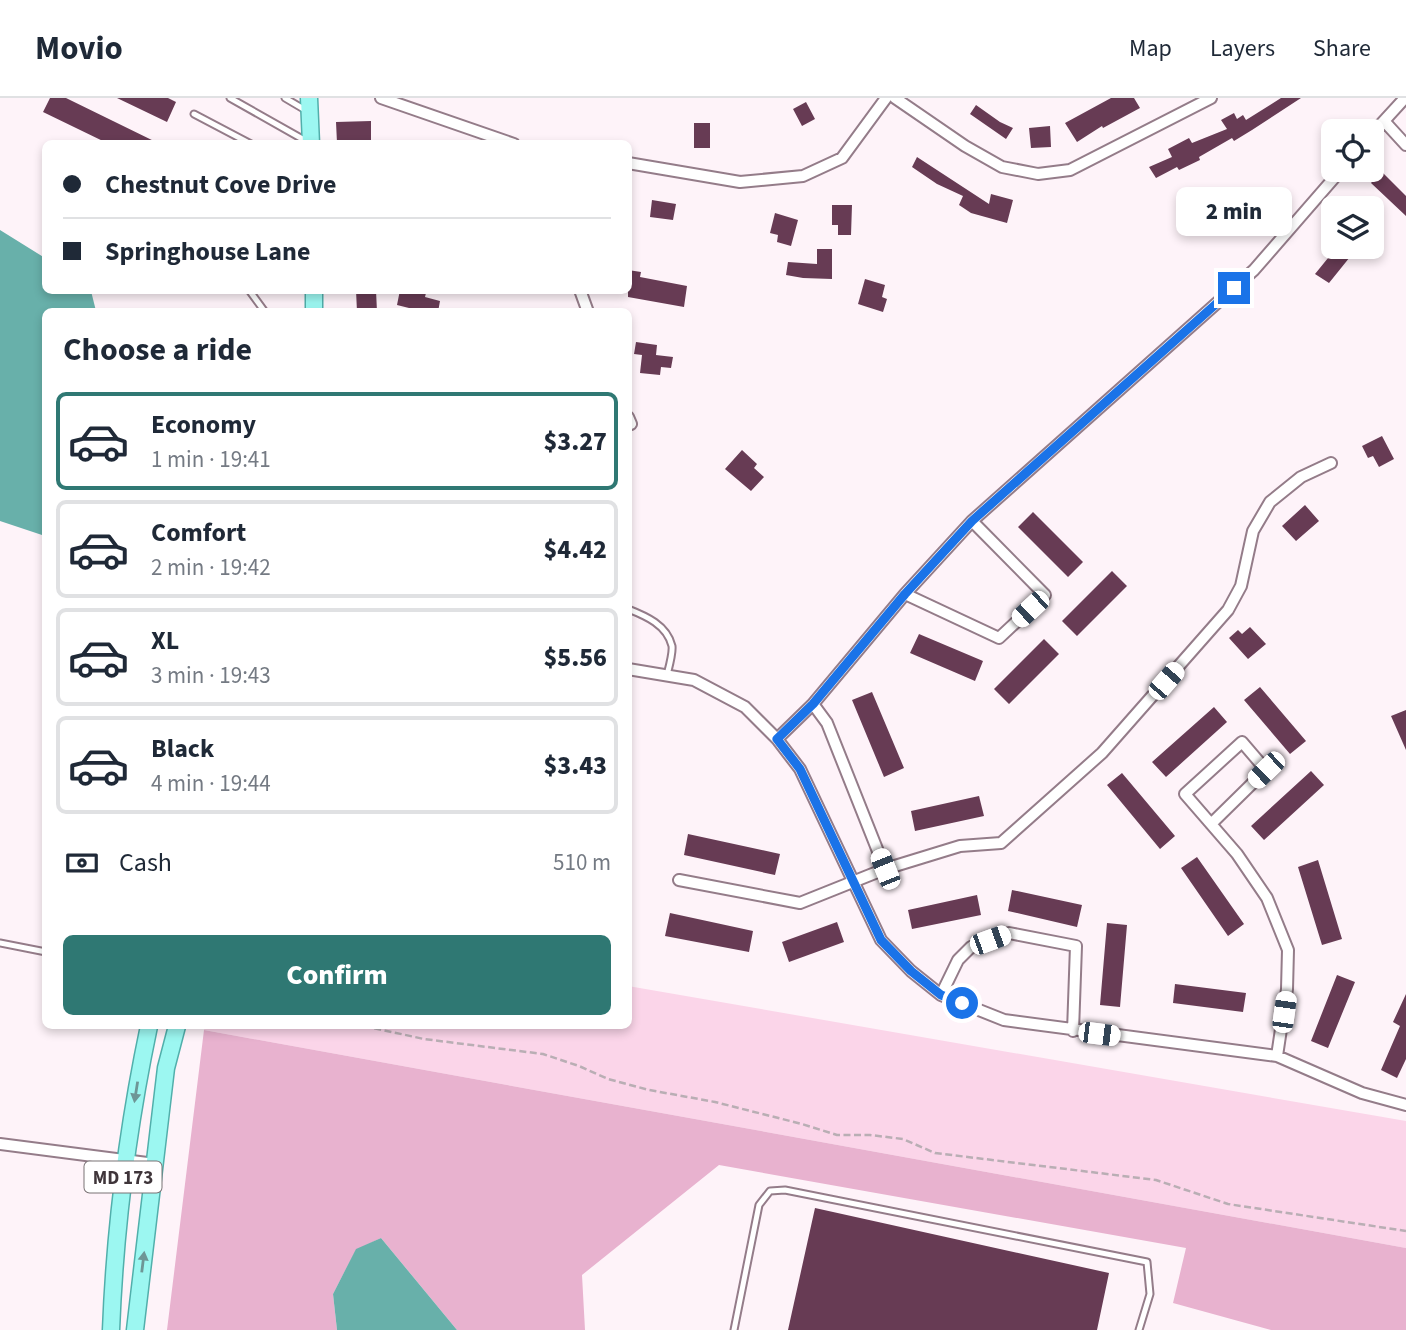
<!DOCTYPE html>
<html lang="en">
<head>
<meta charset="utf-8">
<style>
  :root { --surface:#fff; --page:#f6f6f7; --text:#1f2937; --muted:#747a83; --line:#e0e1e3; --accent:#2f7873 }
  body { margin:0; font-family:"Source Sans 3",sans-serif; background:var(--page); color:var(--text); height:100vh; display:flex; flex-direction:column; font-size:26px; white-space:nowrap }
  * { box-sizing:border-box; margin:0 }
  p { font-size:23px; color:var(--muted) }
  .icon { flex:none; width:38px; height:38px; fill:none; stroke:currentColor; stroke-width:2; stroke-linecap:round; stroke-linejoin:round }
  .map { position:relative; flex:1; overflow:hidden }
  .details { position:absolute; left:42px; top:210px; width:590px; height:721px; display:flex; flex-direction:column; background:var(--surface); border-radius:10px; box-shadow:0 4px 10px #0003 }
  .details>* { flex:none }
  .hud { position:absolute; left:42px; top:42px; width:590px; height:154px; border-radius:10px; box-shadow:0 4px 10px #0003; display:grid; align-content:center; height:154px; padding:0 21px; background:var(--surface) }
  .tools { position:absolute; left:1321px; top:21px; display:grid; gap:14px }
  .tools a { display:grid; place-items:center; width:63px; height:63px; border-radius:10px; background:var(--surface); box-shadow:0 4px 10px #0003; font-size:35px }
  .end { position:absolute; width:32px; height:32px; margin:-16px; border:9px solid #1a73e8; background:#fff; box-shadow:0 0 0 4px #fff }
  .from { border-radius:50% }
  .bubble { position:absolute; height:49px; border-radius:10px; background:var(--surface); box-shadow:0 4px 10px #0003; font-size:23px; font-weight:800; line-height:49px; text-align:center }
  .car { position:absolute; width:21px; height:42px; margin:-21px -10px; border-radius:9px; box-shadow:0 0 5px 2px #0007; background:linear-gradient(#fff 24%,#345 0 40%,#fff 0 76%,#345 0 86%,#fff 0) }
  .hud b { display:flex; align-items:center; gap:24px; height:66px; font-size:26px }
  .hud b+b { border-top:2px solid var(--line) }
  .hud i { width:18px; height:18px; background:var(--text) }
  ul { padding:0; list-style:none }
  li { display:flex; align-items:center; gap:21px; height:98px; margin:0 14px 10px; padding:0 7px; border:4px solid var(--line); border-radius:10px }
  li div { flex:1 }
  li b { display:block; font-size:26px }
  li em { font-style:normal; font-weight:800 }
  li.selected { border-color:var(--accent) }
  li>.icon { width:63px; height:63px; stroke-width:1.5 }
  h2 { padding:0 21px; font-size:32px; line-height:84px }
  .pay { display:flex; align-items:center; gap:18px; height:77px; padding:0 21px; font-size:26px }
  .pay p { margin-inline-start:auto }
  .primary-button { display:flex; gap:14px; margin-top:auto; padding:14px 21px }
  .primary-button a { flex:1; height:80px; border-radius:10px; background:var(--accent); color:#fff; font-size:28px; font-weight:800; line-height:80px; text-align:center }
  header { display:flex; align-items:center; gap:42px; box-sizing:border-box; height:98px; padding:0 35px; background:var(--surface); border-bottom:2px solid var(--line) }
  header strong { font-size:33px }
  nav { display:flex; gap:38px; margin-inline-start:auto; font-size:24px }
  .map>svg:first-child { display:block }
  .green { fill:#fbd5e9 }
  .forest { fill:#e8b2cf }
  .water { fill:#68b0aa }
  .building { fill:#673b54 }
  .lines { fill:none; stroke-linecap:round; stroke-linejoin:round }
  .service-casing { stroke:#947c89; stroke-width:9 }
  .minor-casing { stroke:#947c89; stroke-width:14 }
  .primary-casing { stroke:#51afab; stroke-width:19 }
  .path { stroke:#b9aeb4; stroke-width:2.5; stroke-dasharray:7 3.5; stroke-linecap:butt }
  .service { stroke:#fff; stroke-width:5 }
  .minor { stroke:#fff; stroke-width:10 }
  .primary { stroke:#9cf7f1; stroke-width:16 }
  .oneway { fill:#6e9696 }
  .route { stroke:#1a73e8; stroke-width:9 }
  .labels { text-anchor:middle; stroke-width:7; stroke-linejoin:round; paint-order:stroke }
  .shield { fill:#fff; stroke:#797275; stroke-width:2 }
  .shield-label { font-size:19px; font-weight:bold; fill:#3f353a }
</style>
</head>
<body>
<header>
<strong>Movio</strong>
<nav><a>Map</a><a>Layers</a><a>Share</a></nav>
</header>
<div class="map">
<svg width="1406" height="1232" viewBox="0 0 1406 1232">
  <rect width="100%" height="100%" fill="#fef3f9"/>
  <!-- green -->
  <path class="green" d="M 628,888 L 1406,1023 L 1406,1150 L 204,932 L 205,928 L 628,928 Z"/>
  <!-- forest -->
  <path class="forest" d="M 204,932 L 1406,1150 L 1406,1232 L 1271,1232 L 1173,1205 L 1186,1150 L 719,1067 L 582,1177 L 585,1232 L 457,1232 L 381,1140 L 356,1152 L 333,1196 L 337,1232 L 167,1232 Z"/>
  <!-- water -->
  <path class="water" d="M 0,132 L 45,160 L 46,192 L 91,193 L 96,213 L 46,214 L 45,438 L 0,423 Z
    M 381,1140 L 457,1232 L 337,1232 L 333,1196 L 356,1151 Z"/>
  <!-- building -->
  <path class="building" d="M 50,0 L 66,0 L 160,46 L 109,46 L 43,14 Z
    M 117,0 L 168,0 L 176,4 L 167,24 Z
    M 1111,0 L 1134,0 L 1140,10 L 1103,30 L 1102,28 L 1077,44 L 1065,25 Z
    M 1281,0 L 1301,0 L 1252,32 L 1234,43 L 1232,40 L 1199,59 L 1200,62 L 1179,72 L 1177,69 L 1156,80 L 1149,69 L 1172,59 L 1168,51 L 1189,40 L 1192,45 L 1227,31 L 1221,22 L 1234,15 L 1237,21 L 1243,17 L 1246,22 Z
    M 806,4 L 815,21 L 802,28 L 793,11 Z
    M 976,7 L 1000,24 L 1013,30 L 1006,41 L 970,16 Z
    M 371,23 L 371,46 L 337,45 L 336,24 Z
    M 694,25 L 710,25 L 710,50 L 694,50 Z
    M 1050,28 L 1051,49 L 1031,50 L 1029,30 Z
    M 917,59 L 989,106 L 991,96 L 1013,102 L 1007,125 L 971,115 L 959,107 L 963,98 L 937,86 L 912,69 Z
    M 1381,73 L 1406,98 L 1406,118 L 1371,85 Z
    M 652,102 L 676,106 L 673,122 L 650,119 Z
    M 832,107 L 852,107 L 851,137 L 838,137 L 838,127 L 832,127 Z
    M 775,115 L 798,122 L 791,148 L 777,144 L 778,137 L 770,135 Z
    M 1337,149 L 1358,149 L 1329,185 L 1315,176 Z
    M 817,151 L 832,151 L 832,181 L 803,180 L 786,177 L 788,164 L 817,166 Z
    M 628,172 L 641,174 L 640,179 L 687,188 L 684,209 L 628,199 Z
    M 865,181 L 885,187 L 882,199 L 887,201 L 883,214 L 858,206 Z
    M 356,192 L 376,192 L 377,214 L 357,214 Z
    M 400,192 L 426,195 L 425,199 L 440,203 L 438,214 L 408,214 L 409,210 L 397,207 Z
    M 636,244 L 657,247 L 656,257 L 673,259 L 671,270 L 661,269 L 660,277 L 640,275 L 642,257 L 634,256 Z
    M 1382,338 L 1394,361 L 1379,369 L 1373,358 L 1368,360 L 1362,348 Z
    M 742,352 L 757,366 L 754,370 L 764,379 L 751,393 L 725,371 Z
    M 1305,407 L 1319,423 L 1296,443 L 1282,428 Z
    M 1033,414 L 1083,464 L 1068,479 L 1018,429 Z
    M 1112,473 L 1127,488 L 1077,538 L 1062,523 Z
    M 1250,529 L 1266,546 L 1248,561 L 1229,540 L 1238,532 L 1242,536 Z
    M 919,536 L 983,563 L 975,583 L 910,555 Z
    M 1044,541 L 1059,556 L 1009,606 L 994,591 Z
    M 1260,589 L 1306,643 L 1290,656 L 1244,602 Z
    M 872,594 L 904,670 L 884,679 L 852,602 Z
    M 1214,609 L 1227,624 L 1166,679 L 1152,664 Z
    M 1406,612 L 1406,652 L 1391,618 Z
    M 1311,673 L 1324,687 L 1264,742 L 1251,728 Z
    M 1122,675 L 1175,738 L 1160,751 L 1107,687 Z
    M 979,698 L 984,718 L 915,733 L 911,713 Z
    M 688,736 L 780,756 L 775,777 L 684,757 Z
    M 1197,759 L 1244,826 L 1228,838 L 1181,770 Z
    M 1318,762 L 1342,841 L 1322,847 L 1298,769 Z
    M 1012,792 L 1082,807 L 1077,829 L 1008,813 Z
    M 977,797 L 981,817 L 912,831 L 908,812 Z
    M 670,815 L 753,833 L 749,854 L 665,838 Z
    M 837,824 L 844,844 L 789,864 L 782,844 Z
    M 1107,825 L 1127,827 L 1120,909 L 1100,907 Z
    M 1337,877 L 1355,884 L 1328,950 L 1311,943 Z
    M 1175,886 L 1246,895 L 1243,914 L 1173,905 Z
    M 1406,896 L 1406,961 L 1397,980 L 1381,972 L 1400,928 L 1393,924 Z
    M 815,1110 L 1109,1175 L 1097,1232 L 788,1232 Z"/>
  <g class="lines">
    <!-- service casing -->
    <g class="service-casing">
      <path id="service" d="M 230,0 L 306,43
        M 285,0 L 307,13
        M 194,16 L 251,46
        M 249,192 L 265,214
        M 628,511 C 646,518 667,527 672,548 C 673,555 669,569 667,577
        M 0,845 L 46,854
        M 734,1232 L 759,1107 L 770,1093 L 785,1092 L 1147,1164 L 1150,1196 L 1139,1232"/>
    </g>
    <!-- minor casing -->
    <g class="minor-casing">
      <path id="minor" d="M 381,0 L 514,46
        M 895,0 L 965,48 L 1002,69 L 1038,76 L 1070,72 L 1211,0
        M 1384,23 L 1406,47
        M 1372,36 L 1405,0
        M 628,65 L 740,84 L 803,78 L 842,60 L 886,0
        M 580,192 L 588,214
        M 628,319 L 631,326
        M 905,496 L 999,540 L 1045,497 L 972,423
        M 628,571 L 694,582 L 745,609 L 777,641 L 800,671 L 881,842 L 911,873 L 941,897 L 1004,922 L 1277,958 L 1362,995 L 1406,1007
        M 777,641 L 813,606 L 905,496 L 972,423 L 1254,172 L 1341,72
        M 1211,726 L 1266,672 L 1242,644 L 1185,696 L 1237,756 L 1267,800 L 1288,852 L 1287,891 L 1277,958
        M 885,771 L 960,748 L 1001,745 L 1102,655 L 1228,512 L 1241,488 L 1253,433 L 1270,404 L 1301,379 L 1331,365
        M 679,782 L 800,805 L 885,771 L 827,625 L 813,606
        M 941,897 L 958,862 L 971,849 L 1009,835 L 1076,848 L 1073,933
        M 0,1046 L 155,1066"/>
    </g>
    <!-- primary casing -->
    <g class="primary-casing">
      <path id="primary" d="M 309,0 L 311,46
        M 314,192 L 314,214
        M 111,1232 C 115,1129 128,1028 149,928
        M 135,1232 L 166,970 L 177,928"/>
    </g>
    <!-- path -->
    <path class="path" d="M 364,928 L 424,941 L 543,956 L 579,968 L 608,981 L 649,992 L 715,1004 L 802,1026 L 837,1037 L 870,1037 L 903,1041 L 935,1055 L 1156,1082 L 1228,1106 L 1406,1133"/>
    <!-- service -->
    <use href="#service" class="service"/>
    <!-- minor -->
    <use href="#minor" class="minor"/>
    <!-- primary -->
    <use href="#primary" class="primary"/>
  </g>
  <!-- one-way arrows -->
  <defs><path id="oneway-solid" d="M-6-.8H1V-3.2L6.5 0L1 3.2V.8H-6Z" transform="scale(1.75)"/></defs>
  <g class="oneway">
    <use href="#oneway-solid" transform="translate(136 994) rotate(99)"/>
    <use href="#oneway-solid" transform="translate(143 1164) rotate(-83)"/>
  </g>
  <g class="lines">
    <!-- route -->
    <path class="route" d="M 962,905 L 941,897 L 911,873 L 881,842 L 800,671 L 777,641 L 813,606 L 905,496 L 972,423 L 1234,190"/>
  </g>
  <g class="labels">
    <!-- shield labels -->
    <rect class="shield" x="84.5" y="1063.5" width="77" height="31" rx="5"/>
    <g class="shield-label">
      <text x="123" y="1086">MD 173</text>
    </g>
  </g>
</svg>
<div class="tools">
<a><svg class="icon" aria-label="locate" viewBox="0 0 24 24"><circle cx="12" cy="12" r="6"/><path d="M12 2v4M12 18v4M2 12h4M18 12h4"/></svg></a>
<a><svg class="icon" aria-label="layers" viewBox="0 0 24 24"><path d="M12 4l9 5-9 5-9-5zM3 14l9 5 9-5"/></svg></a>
</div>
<i class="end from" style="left:962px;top:905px"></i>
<i class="end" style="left:1234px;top:190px"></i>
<div class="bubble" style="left:1176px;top:89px;width:116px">2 min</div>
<i class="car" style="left:1030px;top:511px;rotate:227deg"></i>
<i class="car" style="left:1166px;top:583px;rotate:41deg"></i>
<i class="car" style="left:1266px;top:672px;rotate:226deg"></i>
<i class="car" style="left:885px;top:771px;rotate:338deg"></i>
<i class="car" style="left:990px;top:842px;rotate:70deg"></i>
<i class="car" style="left:1284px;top:914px;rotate:8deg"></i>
<i class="car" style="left:1099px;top:936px;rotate:97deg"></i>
<div class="hud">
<b><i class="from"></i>Chestnut Cove Drive</b>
<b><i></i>Springhouse Lane</b>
</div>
<section class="details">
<h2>Choose a ride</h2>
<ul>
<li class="selected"><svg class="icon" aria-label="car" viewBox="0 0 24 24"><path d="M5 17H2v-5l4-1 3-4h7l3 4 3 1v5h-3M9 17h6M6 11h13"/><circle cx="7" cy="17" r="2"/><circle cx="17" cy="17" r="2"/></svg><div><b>Economy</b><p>1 min · 19:41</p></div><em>$3.27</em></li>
<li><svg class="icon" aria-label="car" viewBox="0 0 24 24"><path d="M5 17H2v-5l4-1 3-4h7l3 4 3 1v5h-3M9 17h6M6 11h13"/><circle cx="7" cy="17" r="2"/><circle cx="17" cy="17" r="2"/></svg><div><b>Comfort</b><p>2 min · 19:42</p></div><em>$4.42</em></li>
<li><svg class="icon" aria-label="car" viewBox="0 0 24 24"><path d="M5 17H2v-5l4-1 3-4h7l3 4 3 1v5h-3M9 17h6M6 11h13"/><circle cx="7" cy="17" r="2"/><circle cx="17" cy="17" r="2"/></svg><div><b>XL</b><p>3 min · 19:43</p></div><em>$5.56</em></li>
<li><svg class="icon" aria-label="car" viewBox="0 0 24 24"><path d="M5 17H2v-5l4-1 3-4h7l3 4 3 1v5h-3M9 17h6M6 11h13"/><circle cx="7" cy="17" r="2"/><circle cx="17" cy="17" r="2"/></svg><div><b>Black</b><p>4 min · 19:44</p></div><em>$3.43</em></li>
</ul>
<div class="pay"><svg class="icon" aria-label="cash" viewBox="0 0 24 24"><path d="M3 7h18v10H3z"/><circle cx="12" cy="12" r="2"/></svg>Cash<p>510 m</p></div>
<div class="primary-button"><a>Confirm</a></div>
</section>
</div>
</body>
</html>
